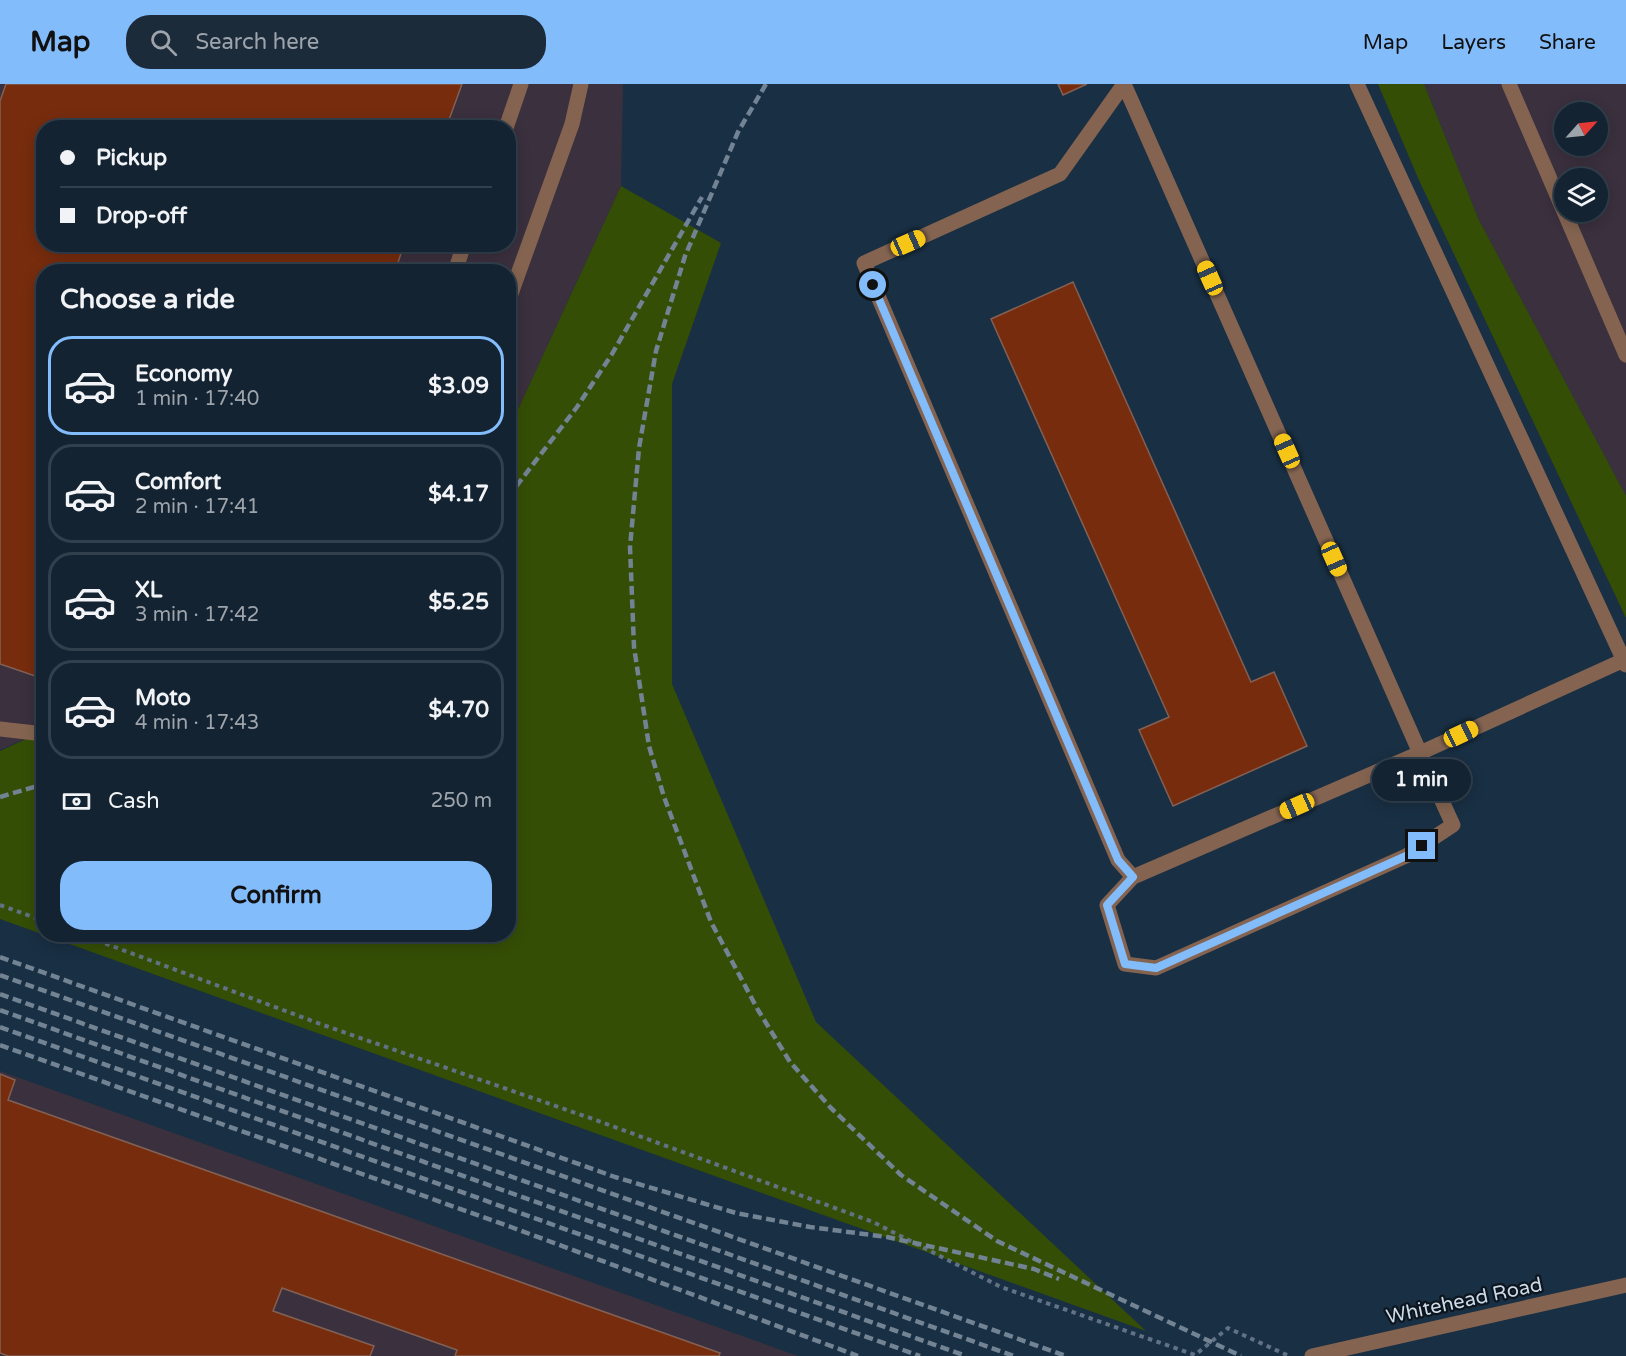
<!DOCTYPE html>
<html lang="en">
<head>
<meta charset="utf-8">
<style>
  :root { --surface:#132332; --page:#1c2b3a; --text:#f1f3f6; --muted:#9da4ac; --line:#32404d; --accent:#83bcfb }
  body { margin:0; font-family:"Varela Round",sans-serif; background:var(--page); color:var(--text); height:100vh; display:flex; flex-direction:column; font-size:22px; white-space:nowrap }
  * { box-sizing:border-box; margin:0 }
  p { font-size:20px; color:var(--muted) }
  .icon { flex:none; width:33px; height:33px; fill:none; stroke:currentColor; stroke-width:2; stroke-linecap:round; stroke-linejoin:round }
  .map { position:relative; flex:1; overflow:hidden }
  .drawer { position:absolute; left:36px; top:180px; width:480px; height:678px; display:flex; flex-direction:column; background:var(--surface); border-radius:24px; box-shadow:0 3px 15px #0003,0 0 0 2px var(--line) }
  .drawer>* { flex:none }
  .hud { position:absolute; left:36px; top:36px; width:480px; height:132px; border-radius:24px; box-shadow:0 3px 15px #0003,0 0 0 2px var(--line); display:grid; align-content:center; height:132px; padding:0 24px; background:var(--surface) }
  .needle { width:39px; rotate:63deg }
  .fabs { position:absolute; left:1554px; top:18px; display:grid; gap:12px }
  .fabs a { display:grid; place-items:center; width:54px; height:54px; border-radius:50%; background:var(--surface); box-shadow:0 3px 15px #0003,0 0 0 2px var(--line); font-size:30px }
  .end { position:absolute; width:27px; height:27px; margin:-14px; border:8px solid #83bcfb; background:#111; box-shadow:0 0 0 3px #111 }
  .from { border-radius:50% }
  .bubble { position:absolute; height:42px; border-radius:21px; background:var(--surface); box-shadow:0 3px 15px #0003,0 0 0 2px var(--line); font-size:20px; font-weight:700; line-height:42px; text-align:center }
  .car { position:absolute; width:18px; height:36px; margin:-18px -9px; border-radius:8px; box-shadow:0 0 4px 2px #0007; background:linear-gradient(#f5c518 24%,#345 0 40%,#f5c518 0 76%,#345 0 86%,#f5c518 0) }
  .hud b { display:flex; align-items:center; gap:21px; height:57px; font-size:22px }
  .hud b+b { border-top:2px solid var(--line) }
  .hud i { width:15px; height:15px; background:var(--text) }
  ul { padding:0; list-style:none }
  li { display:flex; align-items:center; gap:18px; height:99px; margin:0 12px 9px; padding:0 12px; border:3px solid var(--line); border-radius:24px }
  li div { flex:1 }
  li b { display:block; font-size:22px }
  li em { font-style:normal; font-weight:700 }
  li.on { border-color:var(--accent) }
  li>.icon { width:54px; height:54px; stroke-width:1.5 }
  h2 { padding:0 24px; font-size:27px; line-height:72px }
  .pay { display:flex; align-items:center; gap:15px; height:66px; padding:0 24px; font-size:22px }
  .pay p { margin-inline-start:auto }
  .primary-button { display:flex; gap:12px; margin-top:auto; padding:12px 24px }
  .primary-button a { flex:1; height:69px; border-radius:24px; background:var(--accent); color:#111; font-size:24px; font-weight:700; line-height:69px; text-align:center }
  header { display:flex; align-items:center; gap:36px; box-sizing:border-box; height:84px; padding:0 30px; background:var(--accent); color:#111 }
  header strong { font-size:28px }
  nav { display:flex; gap:33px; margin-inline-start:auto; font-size:21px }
  .search { width:420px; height:54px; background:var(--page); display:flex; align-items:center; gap:15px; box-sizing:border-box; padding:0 21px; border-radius:24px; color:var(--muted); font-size:22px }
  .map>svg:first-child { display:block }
  .industrial { fill:#3b303e; fill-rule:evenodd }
  .green { fill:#354e06 }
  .building { fill:#772c0e; stroke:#826155; stroke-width:1.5 }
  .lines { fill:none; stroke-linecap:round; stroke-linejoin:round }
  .path { stroke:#607283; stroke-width:4; stroke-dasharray:4.5 4.5; stroke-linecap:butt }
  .minor { stroke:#846451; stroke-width:15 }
  .rail { stroke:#728394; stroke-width:4.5; stroke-dasharray:9 4.5; stroke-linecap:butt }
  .route { stroke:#83bcfb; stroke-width:8 }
  .labels { text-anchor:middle; stroke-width:4.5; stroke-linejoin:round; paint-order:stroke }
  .street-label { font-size:20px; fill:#cddae7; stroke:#0d161f }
</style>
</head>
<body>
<header>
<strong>Map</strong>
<div class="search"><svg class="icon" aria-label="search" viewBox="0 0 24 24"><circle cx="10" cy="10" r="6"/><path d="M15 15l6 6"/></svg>Search here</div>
<nav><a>Map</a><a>Layers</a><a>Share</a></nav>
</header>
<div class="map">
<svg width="1626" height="1272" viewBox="0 0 1626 1272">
  <rect width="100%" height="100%" fill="#192f43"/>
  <!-- industrial -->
  <path class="industrial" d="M 0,0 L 623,0 L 621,102 L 509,345 L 508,188 L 44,188 L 43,647 L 0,666 ZM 44,44 L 508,44 L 508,160 L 44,160 Z
    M 1424,0 L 1626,0 L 1626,412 L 1479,136 ZM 1564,28 L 1598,28 L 1598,62 L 1564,62 ZM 1564,94 L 1598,94 L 1598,128 L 1564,128 Z
    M 0,987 L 798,1272 L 0,1272 Z"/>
  <!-- green -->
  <path class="green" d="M 1378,0 L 1424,0 L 1479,136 L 1626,412 L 1626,534 L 1418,94 Z
    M 621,102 L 721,159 L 672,300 L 672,600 L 816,938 L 1146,1247 L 0,835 L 0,667 L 43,647 L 44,850 L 508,850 L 509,345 Z"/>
  <!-- building -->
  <path class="building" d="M 6,0 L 462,0 L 446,44 L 44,44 L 44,160 L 404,160 L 395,188 L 44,188 L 44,595 L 0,580 L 0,17 Z
    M 1058,0 L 1087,0 L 1063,11 Z
    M 1073,198 L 1251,598 L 1274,588 L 1307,662 L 1173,722 L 1139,646 L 1169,633 L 991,235 Z
    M 0,990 L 15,996 L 8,1016 L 720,1269 L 719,1272 L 455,1272 L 457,1266 L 282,1204 L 273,1227 L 374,1262 L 370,1272 L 8,1272 L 0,1269 Z"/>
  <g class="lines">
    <!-- path -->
    <path class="path" d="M 0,821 L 44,837
      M 80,850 L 323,941 L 593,1035 L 873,1138 L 1001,1203 L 1195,1271 L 1228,1244 L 1289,1272"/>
    <!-- minor -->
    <path class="minor" d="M 1124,0 L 1060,90 L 864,179 L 1118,776 L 1133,793
      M 1124,0 L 1420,669 L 1624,576
      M 1357,0 L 1626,581
      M 1509,0 L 1626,271
      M 506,44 L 521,0
      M 455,188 L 464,160
      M 508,218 L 572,40 L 581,0
      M 0,645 L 44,650
      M 1420,669 L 1453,741 L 1406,772 L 1156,884 L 1125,880 L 1107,821 L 1133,793 Z
      M 1312,1272 L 1626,1201"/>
    <!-- rail -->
    <path class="rail" d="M 766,0 L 738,48 L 685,172 L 656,267 L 639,364 L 630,463 L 634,563 L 649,662 L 664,713 L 711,838 L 758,926 L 790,978 L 831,1024 L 901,1091 L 997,1157 L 1241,1272
      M 508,413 L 577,323 L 612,270 L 702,113
      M 0,713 L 44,700
      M 0,873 L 615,1093 L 736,1129 L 810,1143 L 887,1153 L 1034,1185 L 1059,1195
      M 0,891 L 1066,1272
      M 0,910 L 1014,1272
      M 0,926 L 966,1272
      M 0,943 L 920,1272
      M 0,961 L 511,1143 L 858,1272"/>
  </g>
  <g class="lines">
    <!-- route -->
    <path class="route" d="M 873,201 L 1118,776 L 1133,793 L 1107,821 L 1125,880 L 1156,884 L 1406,772 L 1422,762"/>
  </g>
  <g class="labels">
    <!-- street labels -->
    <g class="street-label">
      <text transform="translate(1464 1216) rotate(-12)" y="7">Whitehead Road</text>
    </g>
  </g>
</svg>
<div class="fabs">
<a><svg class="needle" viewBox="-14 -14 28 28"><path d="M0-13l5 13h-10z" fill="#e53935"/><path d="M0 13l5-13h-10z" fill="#9da4ac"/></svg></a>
<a><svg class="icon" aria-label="layers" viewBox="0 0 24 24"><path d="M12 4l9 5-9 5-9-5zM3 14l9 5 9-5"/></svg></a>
</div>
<i class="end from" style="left:873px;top:201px"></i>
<i class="end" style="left:1422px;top:762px"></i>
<div class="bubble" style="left:1372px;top:675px;width:99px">1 min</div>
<i class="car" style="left:908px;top:159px;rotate:66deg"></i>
<i class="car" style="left:1210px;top:194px;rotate:336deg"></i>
<i class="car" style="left:1287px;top:367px;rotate:336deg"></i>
<i class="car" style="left:1334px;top:475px;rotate:156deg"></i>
<i class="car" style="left:1461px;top:650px;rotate:65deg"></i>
<i class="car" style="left:1297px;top:722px;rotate:246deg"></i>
<div class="hud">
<b><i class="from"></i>Pickup</b>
<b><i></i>Drop-off</b>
</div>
<section class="drawer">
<h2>Choose a ride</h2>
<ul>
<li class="on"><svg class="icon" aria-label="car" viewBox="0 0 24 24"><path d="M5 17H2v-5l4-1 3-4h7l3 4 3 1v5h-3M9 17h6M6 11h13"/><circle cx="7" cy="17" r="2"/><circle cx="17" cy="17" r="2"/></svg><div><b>Economy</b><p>1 min · 17:40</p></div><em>$3.09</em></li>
<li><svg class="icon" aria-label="car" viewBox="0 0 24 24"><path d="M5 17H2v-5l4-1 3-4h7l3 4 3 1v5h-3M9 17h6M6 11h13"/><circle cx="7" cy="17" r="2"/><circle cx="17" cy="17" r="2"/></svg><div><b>Comfort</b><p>2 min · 17:41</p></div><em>$4.17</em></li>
<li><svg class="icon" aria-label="car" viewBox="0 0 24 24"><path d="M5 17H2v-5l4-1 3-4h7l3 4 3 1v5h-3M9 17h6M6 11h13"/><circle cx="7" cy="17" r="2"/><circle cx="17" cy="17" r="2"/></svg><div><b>XL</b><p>3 min · 17:42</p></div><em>$5.25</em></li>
<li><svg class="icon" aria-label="car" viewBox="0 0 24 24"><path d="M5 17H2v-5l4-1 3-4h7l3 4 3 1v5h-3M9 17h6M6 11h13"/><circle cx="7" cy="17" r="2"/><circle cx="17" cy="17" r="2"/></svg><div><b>Moto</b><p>4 min · 17:43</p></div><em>$4.70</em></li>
</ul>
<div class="pay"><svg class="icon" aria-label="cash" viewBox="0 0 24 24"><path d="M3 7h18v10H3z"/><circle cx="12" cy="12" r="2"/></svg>Cash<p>250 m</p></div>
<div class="primary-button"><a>Confirm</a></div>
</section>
</div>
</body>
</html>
